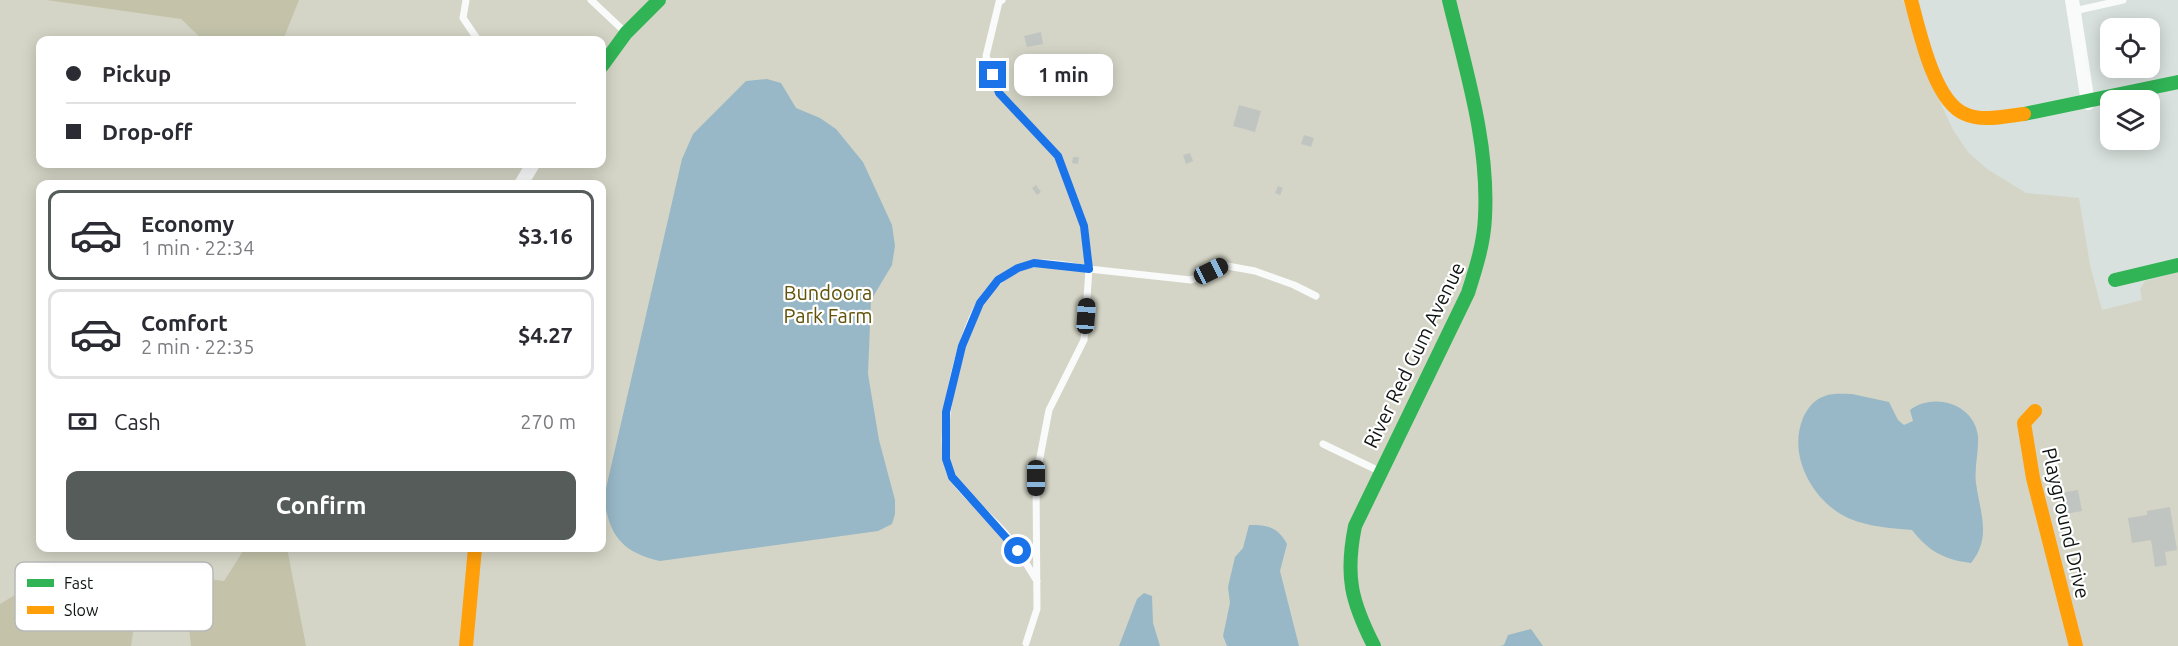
<!DOCTYPE html>
<html lang="en">
<head>
<meta charset="utf-8">
<style>
  :root { --surface:#fff; --page:#f7f7f7; --text:#2b2b33; --muted:#7c7c81; --line:#e1e1e2; --accent:#555c59 }
  body { margin:0; font-family:Ubuntu,sans-serif; background:var(--page); color:var(--text); height:100vh; display:flex; flex-direction:column; font-size:22px; white-space:nowrap }
  * { box-sizing:border-box; margin:0 }
  p { font-size:20px; color:var(--muted) }
  .icon { flex:none; width:33px; height:33px; fill:none; stroke:currentColor; stroke-width:2; stroke-linecap:round; stroke-linejoin:round }
  .map { position:relative; flex:1; overflow:hidden }
  .sheet { position:absolute; left:36px; top:180px; width:570px; height:372px; display:flex; flex-direction:column; background:var(--surface); border-radius:12px; box-shadow:0 3px 15px #0003 }
  .sheet>* { flex:none }
  .hud { position:absolute; left:36px; top:36px; width:570px; height:132px; border-radius:12px; box-shadow:0 3px 15px #0003; display:grid; align-content:center; height:132px; padding:0 30px; background:var(--surface) }
  .fabs { position:absolute; left:2100px; top:18px; display:grid; gap:12px }
  .fabs a { display:grid; place-items:center; width:60px; height:60px; border-radius:12px; background:var(--surface); box-shadow:0 3px 15px #0003; font-size:30px }
  .end { position:absolute; width:27px; height:27px; margin:-14px; border:8px solid #1a73e8; background:#fff; box-shadow:0 0 0 3px #fff }
  .from { border-radius:50% }
  .bubble { position:absolute; height:42px; border-radius:12px; background:var(--surface); box-shadow:0 3px 15px #0003; font-size:20px; font-weight:700; line-height:42px; text-align:center }
  .car { position:absolute; width:18px; height:36px; margin:-18px -9px; border-radius:8px; box-shadow:0 0 4px 2px #0007; background:linear-gradient(#222 24%,#8ab4d8 0 40%,#222 0 76%,#8ab4d8 0 86%,#222 0) }
  .hud b { display:flex; align-items:center; gap:21px; height:57px; font-size:22px }
  .hud b+b { border-top:2px solid var(--line) }
  .hud i { width:15px; height:15px; background:var(--text) }
  ul { padding:10px 0 0; list-style:none }
  li { display:flex; align-items:center; gap:18px; height:90px; margin:0 12px 9px; padding:0 18px; border:3px solid var(--line); border-radius:12px }
  li div { flex:1 }
  li b { display:block; font-size:22px }
  li em { font-style:normal; font-weight:700 }
  li.current { border-color:var(--accent) }
  li>.icon { width:54px; height:54px; stroke-width:1.5 }
  .pay { display:flex; align-items:center; gap:15px; height:66px; padding:0 30px; font-size:22px }
  .pay p { margin-inline-start:auto }
  .action { display:flex; gap:12px; margin-top:auto; padding:12px 30px }
  .action a { flex:1; height:69px; border-radius:12px; background:var(--accent); color:#fff; font-size:24px; font-weight:700; line-height:69px; text-align:center }
  .map>svg:first-child { display:block }
  .green { fill:#d4d5c6; fill-rule:evenodd }
  .forest { fill:#c4c3aa }
  .water { fill:#98b8c7 }
  .building { fill:#c0c5c1 }
  .lines { fill:none; stroke-linecap:round; stroke-linejoin:round }
  .lane { stroke:#f9fafa; stroke-width:7 }
  .street { stroke:#f9fafa; stroke-width:14 }
  .fast { stroke:#30b455; stroke-width:14 }
  .slow { stroke:#ff9f0a; stroke-width:14 }
  .route { stroke:#1a73e8; stroke-width:8 }
  .labels { text-anchor:middle; stroke-width:4.5; stroke-linejoin:round; paint-order:stroke }
  .park-label { font-size:20px; fill:#605208; stroke:#fff }
  .street-label { font-size:20px; fill:#0f1512; stroke:#fff }
  .key { fill:#fff; stroke:#b7b9b8; stroke-width:1.5 }
  .key-label { font-size:16px; fill:#0f1512 }
</style>
</head>
<body>
<div class="map">
<svg width="2178" height="646" viewBox="0 0 2178 646">
  <rect width="100%" height="100%" fill="#d8e1dd"/>
  <!-- green -->
  <path class="green" d="M 0,0 L 1903,0 L 1937,95 L 1953,130 L 1968,152 L 1987,169 L 2026,193 L 2079,198 L 2090,265 L 2102,310 L 2142,300 L 2140,289 L 2145,281 L 2178,272 L 2178,646 L 0,646 ZM 40,40 L 602,40 L 602,164 L 40,164 ZM 40,184 L 602,184 L 602,548 L 40,548 Z"/>
  <!-- forest -->
  <path class="forest" d="M 46,0 L 299,0 L 283,40 L 203,40 L 181,19 Z
    M 245,548 L 287,548 L 306,646 L 191,646 L 188,619 L 194,577 L 224,581 Z
    M 20,592 L 91,594 L 136,613 L 131,646 L 0,646 L 0,604 Z"/>
  <!-- water -->
  <path class="water" d="M 767,79 L 781,83 L 796,108 L 820,118 L 836,129 L 863,162 L 892,225 L 895,246 L 892,265 L 871,300 L 868,374 L 879,440 L 895,500 L 895,514 L 892,524 L 878,531 L 660,561 C 621,552 609,535 604,497 L 682,159 L 693,134 L 746,81 Z
    M 1852,394 L 1889,402 L 1898,420 L 1904,425 L 1913,421 L 1910,410 C 1933,392 1974,403 1978,436 C 1979,452 1974,468 1976,483 C 1980,513 1992,537 1971,563 C 1945,560 1928,551 1912,530 C 1887,528 1857,526 1836,511 C 1808,491 1789,452 1803,418 C 1807,409 1814,399 1825,396 C 1832,393 1844,394 1852,394 Z
    M 1249,525 C 1268,525 1278,527 1287,544 L 1280,571 L 1299,646 L 1227,646 L 1223,636 L 1230,603 L 1228,587 L 1235,557 L 1243,548 Z
    M 1144,593 L 1152,596 L 1153,623 L 1160,646 L 1119,646 L 1137,599 Z
    M 1531,629 L 1543,646 L 1500,646 L 1504,645 L 1508,635 Z"/>
  <!-- building -->
  <path class="building" d="M 1041,32 L 1043,44 L 1027,47 L 1024,36 Z
    M 1239,105 L 1261,111 L 1255,132 L 1233,126 Z
    M 1304,135 L 1314,138 L 1311,147 L 1301,144 Z
    M 1190,153 L 1193,161 L 1186,164 L 1183,155 Z
    M 1073,157 L 1079,157 L 1078,164 L 1072,163 Z
    M 1036,185 L 1041,192 L 1037,195 L 1032,188 Z
    M 1278,186 L 1283,188 L 1280,195 L 1275,193 Z
    M 2078,490 L 2082,511 L 2065,514 L 2061,493 Z
    M 2170,507 L 2177,550 L 2165,552 L 2167,565 L 2155,567 L 2151,540 L 2132,543 L 2128,518 L 2147,515 L 2147,511 Z"/>
  <g class="lines">
    <!-- lane -->
    <path class="lane" d="M 466,0 L 463,18 L 478,40
      M 591,0 L 624,31
      M 1002,0 L 999,2 L 986,56 L 999,93 L 1058,156 L 1084,226 L 1089,269 L 1191,280 L 1222,265 L 1255,271 L 1294,285 L 1316,296
      M 2074,11 L 2123,0
      M 1323,444 L 1379,471
      M 1026,643 L 1037,609 L 1036,478 L 1049,410 L 1084,340 L 1089,269 C 1066,265 1038,258 1017,269 C 1002,276 989,289 980,303 C 959,337 934,438 951,475 C 959,491 991,517 1004,532 C 1017,547 1027,565 1037,581"/>
    <!-- street -->
    <path class="street" d="M 2072,0 L 2088,103
      M 521,184 L 533,164"/>
    <!-- fast -->
    <path class="fast" d="M 602,66 L 626,33 L 659,0
      M 2024,114 L 2178,82
      M 2115,280 L 2178,265
      M 1374,646 C 1351,601 1345,576 1355,526 L 1468,293 C 1476,268 1484,243 1485,217 C 1489,143 1466,71 1449,0"/>
    <!-- slow -->
    <path class="slow" d="M 1911,0 C 1919,29 1934,102 1965,114 C 1982,122 2006,116 2024,114
      M 2035,411 L 2024,423 L 2033,478 L 2076,646
      M 466,646 L 475,548"/>
  </g>
  <g class="lines">
    <!-- route -->
    <path class="route" d="M 993,75 L 999,93 L 1058,156 L 1084,226 L 1089,269 L 1034,263 L 1018,268 L 998,280 L 980,303 L 962,346 L 946,412 L 946,459 L 952,477 L 1018,551"/>
  </g>
  <g class="labels">
    <!-- park labels -->
    <g class="park-label">
      <text x="828" y="300">Bundoora<tspan x="828" dy="23">Park Farm</tspan></text>
    </g>
    <!-- street labels -->
    <g class="street-label">
      <text transform="translate(1414 355) rotate(-64)" y="7">River Red Gum Avenue</text>
      <text transform="translate(2066 523) rotate(77)" y="7">Playground Drive</text>
    </g>
  </g>
  <!-- legend -->
  <rect x="15" y="562" width="198" height="69" rx="9" class="key"/>
  <rect x="27" y="579" width="27" height="8" fill="#30b455"/>
  <rect x="27" y="606" width="27" height="8" fill="#ff9f0a"/>
  <g class="key-label">
    <text x="64" y="589">Fast</text>
    <text x="64" y="616">Slow</text>
  </g>
</svg>
<div class="fabs">
<a><svg class="icon" aria-label="locate" viewBox="0 0 24 24"><circle cx="12" cy="12" r="6"/><path d="M12 2v4M12 18v4M2 12h4M18 12h4"/></svg></a>
<a><svg class="icon" aria-label="layers" viewBox="0 0 24 24"><path d="M12 4l9 5-9 5-9-5zM3 14l9 5 9-5"/></svg></a>
</div>
<i class="end from" style="left:1018px;top:551px"></i>
<i class="end" style="left:993px;top:75px"></i>
<div class="bubble" style="left:1014px;top:54px;width:99px">1 min</div>
<i class="car" style="left:1211px;top:271px;rotate:64deg"></i>
<i class="car" style="left:1086px;top:316px;rotate:4deg"></i>
<i class="car" style="left:1036px;top:478px;rotate:180deg"></i>
<div class="hud">
<b><i class="from"></i>Pickup</b>
<b><i></i>Drop-off</b>
</div>
<section class="sheet">
<ul>
<li class="current"><svg class="icon" aria-label="car" viewBox="0 0 24 24"><path d="M5 17H2v-5l4-1 3-4h7l3 4 3 1v5h-3M9 17h6M6 11h13"/><circle cx="7" cy="17" r="2"/><circle cx="17" cy="17" r="2"/></svg><div><b>Economy</b><p>1 min · 22:34</p></div><em>$3.16</em></li>
<li><svg class="icon" aria-label="car" viewBox="0 0 24 24"><path d="M5 17H2v-5l4-1 3-4h7l3 4 3 1v5h-3M9 17h6M6 11h13"/><circle cx="7" cy="17" r="2"/><circle cx="17" cy="17" r="2"/></svg><div><b>Comfort</b><p>2 min · 22:35</p></div><em>$4.27</em></li>
</ul>
<div class="pay"><svg class="icon" aria-label="cash" viewBox="0 0 24 24"><path d="M3 7h18v10H3z"/><circle cx="12" cy="12" r="2"/></svg>Cash<p>270 m</p></div>
<div class="action"><a>Confirm</a></div>
</section>
</div>
</body>
</html>
